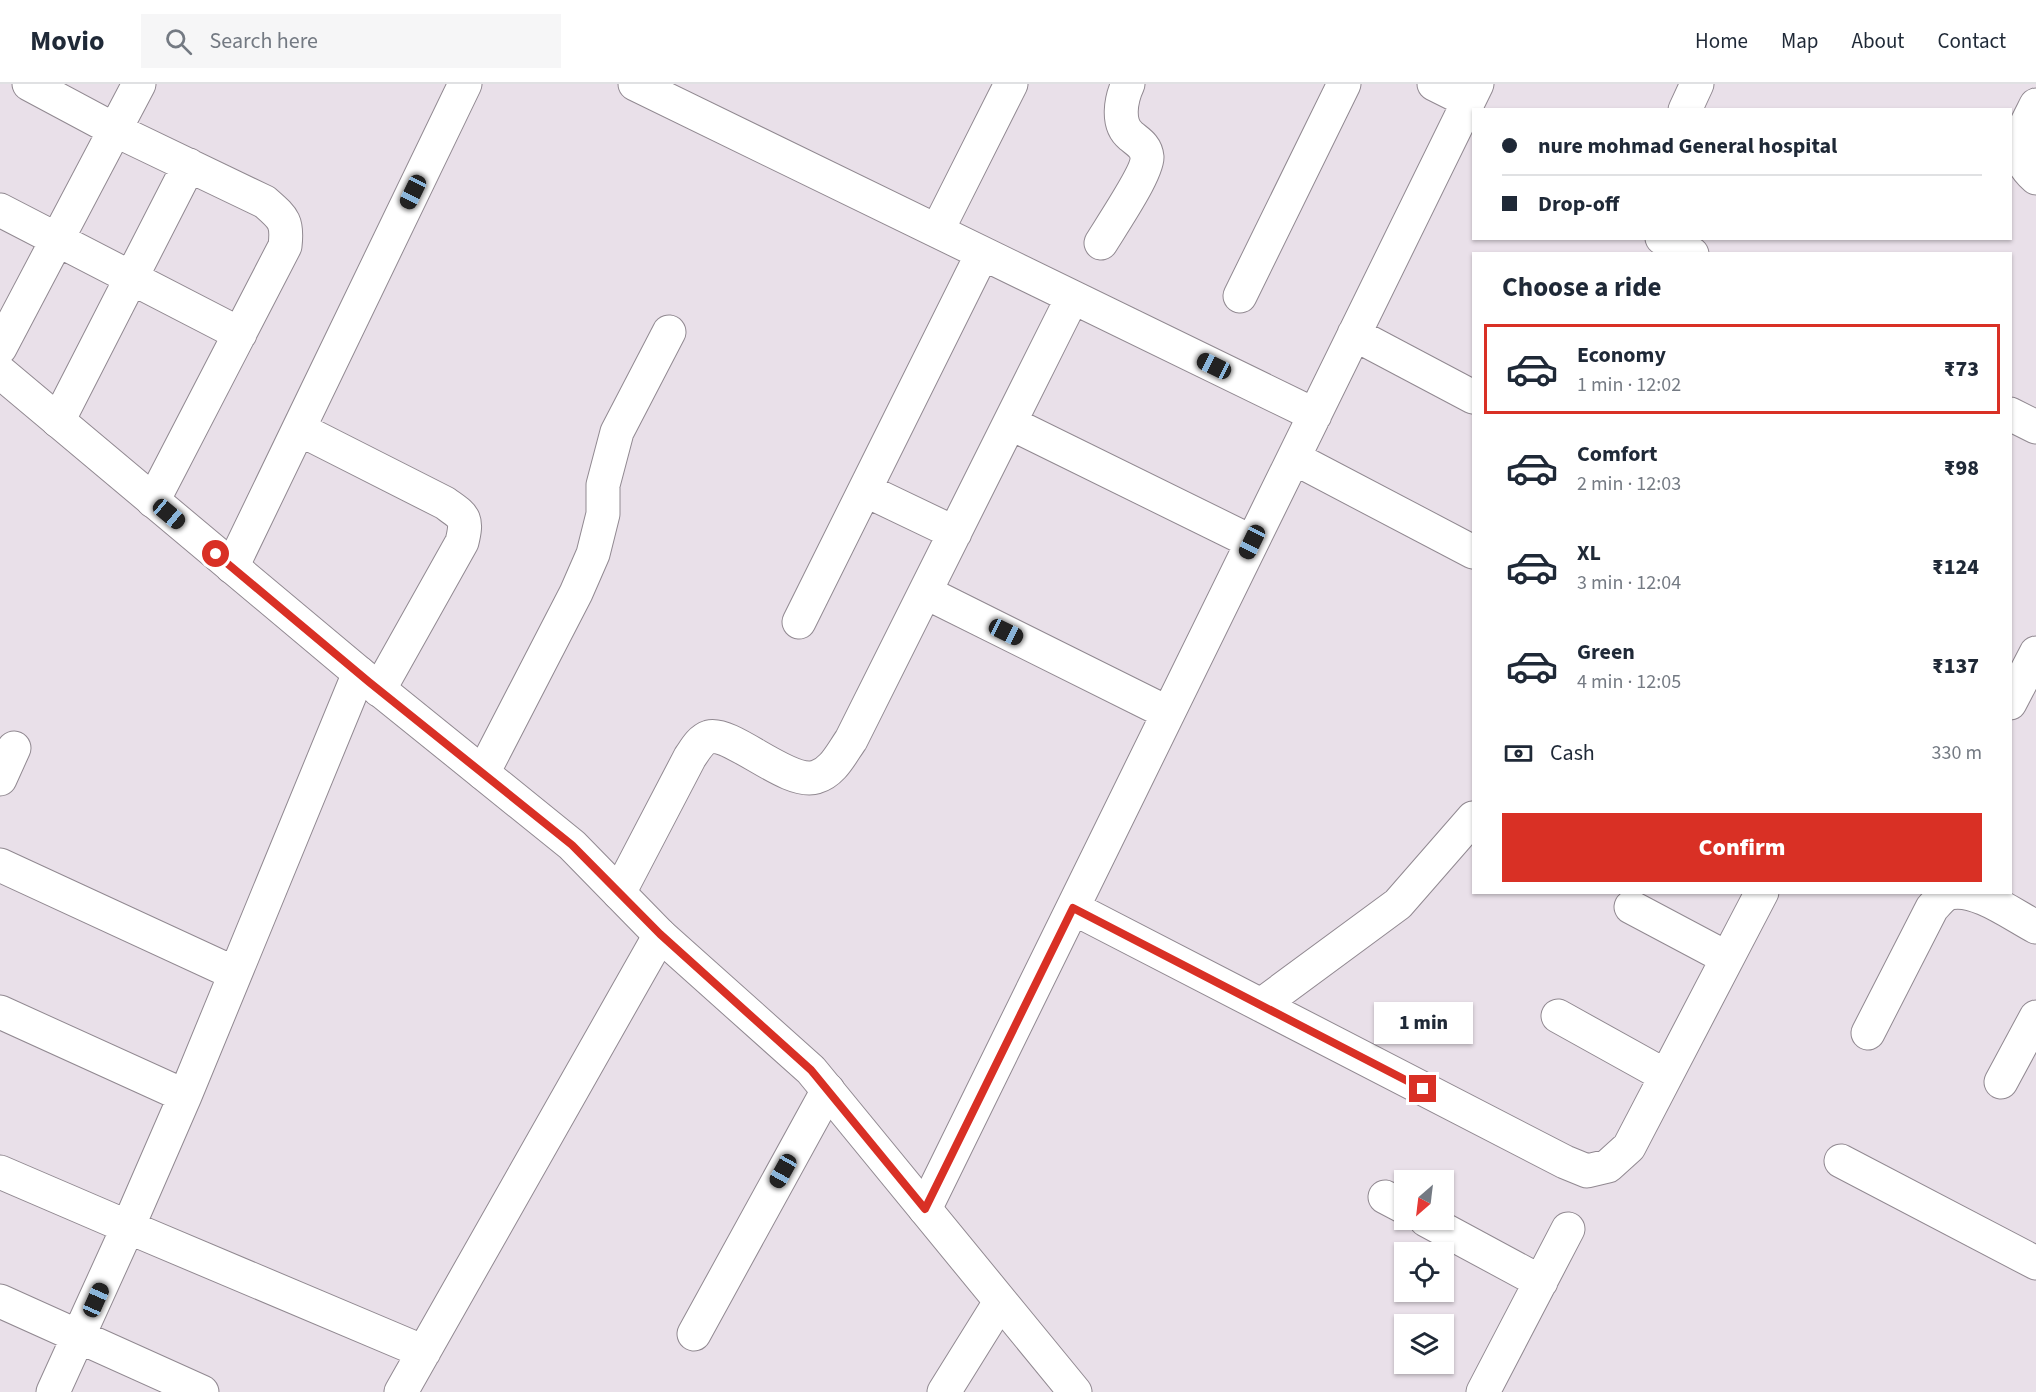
<!DOCTYPE html>
<html lang="en">
<head>
<meta charset="utf-8">
<style>
  :root { --surface:#fff; --page:#f6f6f7; --text:#1f2937; --muted:#747a83; --line:#e0e1e3; --accent:#d93025 }
  body { margin:0; font-family:"Source Sans 3",sans-serif; background:var(--page); color:var(--text); height:100vh; display:flex; flex-direction:column; font-size:22px; white-space:nowrap }
  * { box-sizing:border-box; margin:0 }
  p { font-size:20px; color:var(--muted) }
  .icon { flex:none; width:33px; height:33px; fill:none; stroke:currentColor; stroke-width:2; stroke-linecap:round; stroke-linejoin:round }
  .map { position:relative; flex:1; overflow:hidden }
  .side { position:absolute; left:1472px; top:168px; width:540px; height:642px; display:flex; flex-direction:column; background:var(--surface); border-radius:0px; box-shadow:0 2px 4px #0004 }
  .side>* { flex:none }
  .hud { position:absolute; left:1472px; top:24px; width:540px; height:132px; border-radius:0px; box-shadow:0 2px 4px #0004; display:grid; align-content:center; height:132px; padding:0 30px; background:var(--surface) }
  .needle { width:39px; rotate:208deg }
  .tools { position:absolute; left:1394px; top:1086px; display:grid; gap:12px }
  .tools a { display:grid; place-items:center; width:60px; height:60px; border-radius:0px; background:var(--surface); box-shadow:0 2px 4px #0004; font-size:30px }
  .end { position:absolute; width:27px; height:27px; margin:-14px; border:8px solid #d93025; background:#fff; box-shadow:0 0 0 3px #fff }
  .from { border-radius:50% }
  .bubble { position:absolute; height:42px; border-radius:0px; background:var(--surface); box-shadow:0 2px 4px #0004; font-size:20px; font-weight:800; line-height:42px; text-align:center }
  .car { position:absolute; width:18px; height:36px; margin:-18px -9px; border-radius:8px; box-shadow:0 0 4px 2px #0007; background:linear-gradient(#222 24%,#8ab4d8 0 40%,#222 0 76%,#8ab4d8 0 86%,#222 0) }
  .hud b { display:flex; align-items:center; gap:21px; height:57px; font-size:22px }
  .hud b+b { border-top:2px solid var(--line) }
  .hud i { width:15px; height:15px; background:var(--text) }
  ul { padding:0; list-style:none }
  li { display:flex; align-items:center; gap:18px; height:90px; margin:0 12px 9px; padding:0 18px; border:3px solid transparent; border-radius:0px }
  li div { flex:1 }
  li b { display:block; font-size:22px }
  li em { font-style:normal; font-weight:800 }
  li.active { border-color:var(--accent) }
  li>.icon { width:54px; height:54px; stroke-width:1.5 }
  h2 { padding:0 30px; font-size:27px; line-height:72px }
  .pay { display:flex; align-items:center; gap:15px; height:66px; padding:0 30px; font-size:22px }
  .pay p { margin-inline-start:auto }
  .button { display:flex; gap:12px; margin-top:auto; padding:12px 30px }
  .button a { flex:1; height:69px; border-radius:0px; background:var(--accent); color:#fff; font-size:24px; font-weight:800; line-height:69px; text-align:center }
  header { display:flex; align-items:center; gap:36px; box-sizing:border-box; height:84px; padding:0 30px; background:var(--surface); border-bottom:2px solid var(--line) }
  header strong { font-size:28px }
  nav { display:flex; gap:33px; margin-inline-start:auto; font-size:21px }
  .search { width:420px; height:54px; background:var(--page); display:flex; align-items:center; gap:15px; box-sizing:border-box; padding:0 21px; border-radius:0px; color:var(--muted); font-size:22px }
  .map>svg:first-child { display:block }
  .lines { fill:none; stroke-linecap:round; stroke-linejoin:round }
  .minor-casing { stroke:#918991; stroke-width:35 }
  .major-casing { stroke:#918991; stroke-width:35 }
  .minor { stroke:#fff; stroke-width:33 }
  .major { stroke:#fff; stroke-width:33 }
  .route { stroke:#d93025; stroke-width:8 }
</style>
</head>
<body>
<header>
<strong>Movio</strong>
<div class="search"><svg class="icon" aria-label="search" viewBox="0 0 24 24"><circle cx="10" cy="10" r="6"/><path d="M15 15l6 6"/></svg>Search here</div>
<nav><a>Home</a><a>Map</a><a>About</a><a>Contact</a></nav>
</header>
<div class="map">
<svg width="2036" height="1308" viewBox="0 0 2036 1308">
  <rect width="100%" height="100%" fill="#e9e0e9"/>
  <g class="lines">
    <!-- minor casing -->
    <g class="minor-casing">
      <path id="minor" d="M 29,0 L 115,46 L 265,118 C 283,134 288,137 285,162 L 153,417
        M 635,0 L 1315,331
        M 1434,0 L 1468,17
        M 2036,21 C 2022,49 2008,69 2036,94
        M 1685,26 L 1697,0
        M 0,126 L 240,250
        M 937,147 L 1011,0
        M 1662,154 L 1692,170
        M 1101,159 C 1110,144 1148,88 1147,73 C 1146,62 1138,58 1131,52 C 1116,40 1121,15 1128,0
        M 1240,212 L 1344,0
        M 1354,250 L 1473,313
        M 0,264 L 139,0
        M 2010,330 L 2036,343
        M 58,337 L 189,81
        M 1010,339 L 1252,458
        M 299,345 L 445,419 C 464,433 468,433 462,458 L 379,606
        M 1294,374 L 1473,468
        M 865,406 L 955,449
        M 232,483 L 465,0
        M 925,508 L 1168,629
        M 799,538 L 982,170
        M 2010,619 L 2036,569
        M 483,689 L 576,509 L 593,470 L 603,430 L 603,401 L 617,348 L 669,248
        M 0,695 L 14,664
        M 0,781 L 234,889
        M 619,809 L 690,673 C 695,666 700,656 709,653 C 732,647 788,702 816,693 C 833,688 841,670 851,656 L 1072,214
        M 1631,823 L 1727,874
        M 1073,824 L 1565,1078 L 1587,1087 L 1608,1082 L 1629,1063 L 1762,808
        M 1261,921 L 1398,820 L 1473,734
        M 0,928 L 185,1012
        M 1558,932 L 1666,992
        M 1868,949 L 1932,824 C 1937,819 1943,811 1950,809 C 1976,803 2013,831 2036,843
        M 2001,998 L 2036,933
        M 1841,1077 L 2036,1179
        M 0,1088 L 128,1143 L 185,1012 L 359,589
        M 1385,1113 L 1404,1123
        M 925,1125 L 1477,0
        M 1426,1136 L 1541,1198
        M 0,1217 L 202,1308
        M 694,1250 L 828,1006
        M 53,1308 L 128,1143 L 424,1268
        M 401,1308 L 660,851
        M 944,1308 L 1000,1218
        M 1483,1308 L 1568,1145"/>
    </g>
    <!-- major casing -->
    <g class="major-casing">
      <path id="major" d="M 0,288 L 359,589 L 572,761 L 660,851 L 811,986 L 1075,1308"/>
    </g>
    <!-- minor -->
    <use href="#minor" class="minor"/>
    <!-- major -->
    <use href="#major" class="major"/>
  </g>
  <g class="lines">
    <!-- route -->
    <path class="route" d="M 216,470 L 369,598 L 572,761 L 660,850 L 811,986 L 925,1125 L 1073,824 L 1423,1005"/>
  </g>
</svg>
<div class="tools">
<a><svg class="needle" viewBox="-14 -14 28 28"><path d="M0-13l5 13h-10z" fill="#e53935"/><path d="M0 13l5-13h-10z" fill="#747a83"/></svg></a>
<a><svg class="icon" aria-label="locate" viewBox="0 0 24 24"><circle cx="12" cy="12" r="6"/><path d="M12 2v4M12 18v4M2 12h4M18 12h4"/></svg></a>
<a><svg class="icon" aria-label="layers" viewBox="0 0 24 24"><path d="M12 4l9 5-9 5-9-5zM3 14l9 5 9-5"/></svg></a>
</div>
<i class="end from" style="left:216px;top:470px"></i>
<i class="end" style="left:1423px;top:1005px"></i>
<div class="bubble" style="left:1374px;top:918px;width:99px">1 min</div>
<i class="car" style="left:413px;top:108px;rotate:206deg"></i>
<i class="car" style="left:1214px;top:282px;rotate:296deg"></i>
<i class="car" style="left:169px;top:430px;rotate:130deg"></i>
<i class="car" style="left:1252px;top:458px;rotate:206deg"></i>
<i class="car" style="left:1006px;top:548px;rotate:116deg"></i>
<i class="car" style="left:783px;top:1087px;rotate:209deg"></i>
<i class="car" style="left:96px;top:1216px;rotate:24deg"></i>
<div class="hud">
<b><i class="from"></i>nure mohmad General hospital</b>
<b><i></i>Drop-off</b>
</div>
<section class="side">
<h2>Choose a ride</h2>
<ul>
<li class="active"><svg class="icon" aria-label="car" viewBox="0 0 24 24"><path d="M5 17H2v-5l4-1 3-4h7l3 4 3 1v5h-3M9 17h6M6 11h13"/><circle cx="7" cy="17" r="2"/><circle cx="17" cy="17" r="2"/></svg><div><b>Economy</b><p>1 min · 12:02</p></div><em>₹73</em></li>
<li><svg class="icon" aria-label="car" viewBox="0 0 24 24"><path d="M5 17H2v-5l4-1 3-4h7l3 4 3 1v5h-3M9 17h6M6 11h13"/><circle cx="7" cy="17" r="2"/><circle cx="17" cy="17" r="2"/></svg><div><b>Comfort</b><p>2 min · 12:03</p></div><em>₹98</em></li>
<li><svg class="icon" aria-label="car" viewBox="0 0 24 24"><path d="M5 17H2v-5l4-1 3-4h7l3 4 3 1v5h-3M9 17h6M6 11h13"/><circle cx="7" cy="17" r="2"/><circle cx="17" cy="17" r="2"/></svg><div><b>XL</b><p>3 min · 12:04</p></div><em>₹124</em></li>
<li><svg class="icon" aria-label="car" viewBox="0 0 24 24"><path d="M5 17H2v-5l4-1 3-4h7l3 4 3 1v5h-3M9 17h6M6 11h13"/><circle cx="7" cy="17" r="2"/><circle cx="17" cy="17" r="2"/></svg><div><b>Green</b><p>4 min · 12:05</p></div><em>₹137</em></li>
</ul>
<div class="pay"><svg class="icon" aria-label="cash" viewBox="0 0 24 24"><path d="M3 7h18v10H3z"/><circle cx="12" cy="12" r="2"/></svg>Cash<p>330 m</p></div>
<div class="button"><a>Confirm</a></div>
</section>
</div>
</body>
</html>
